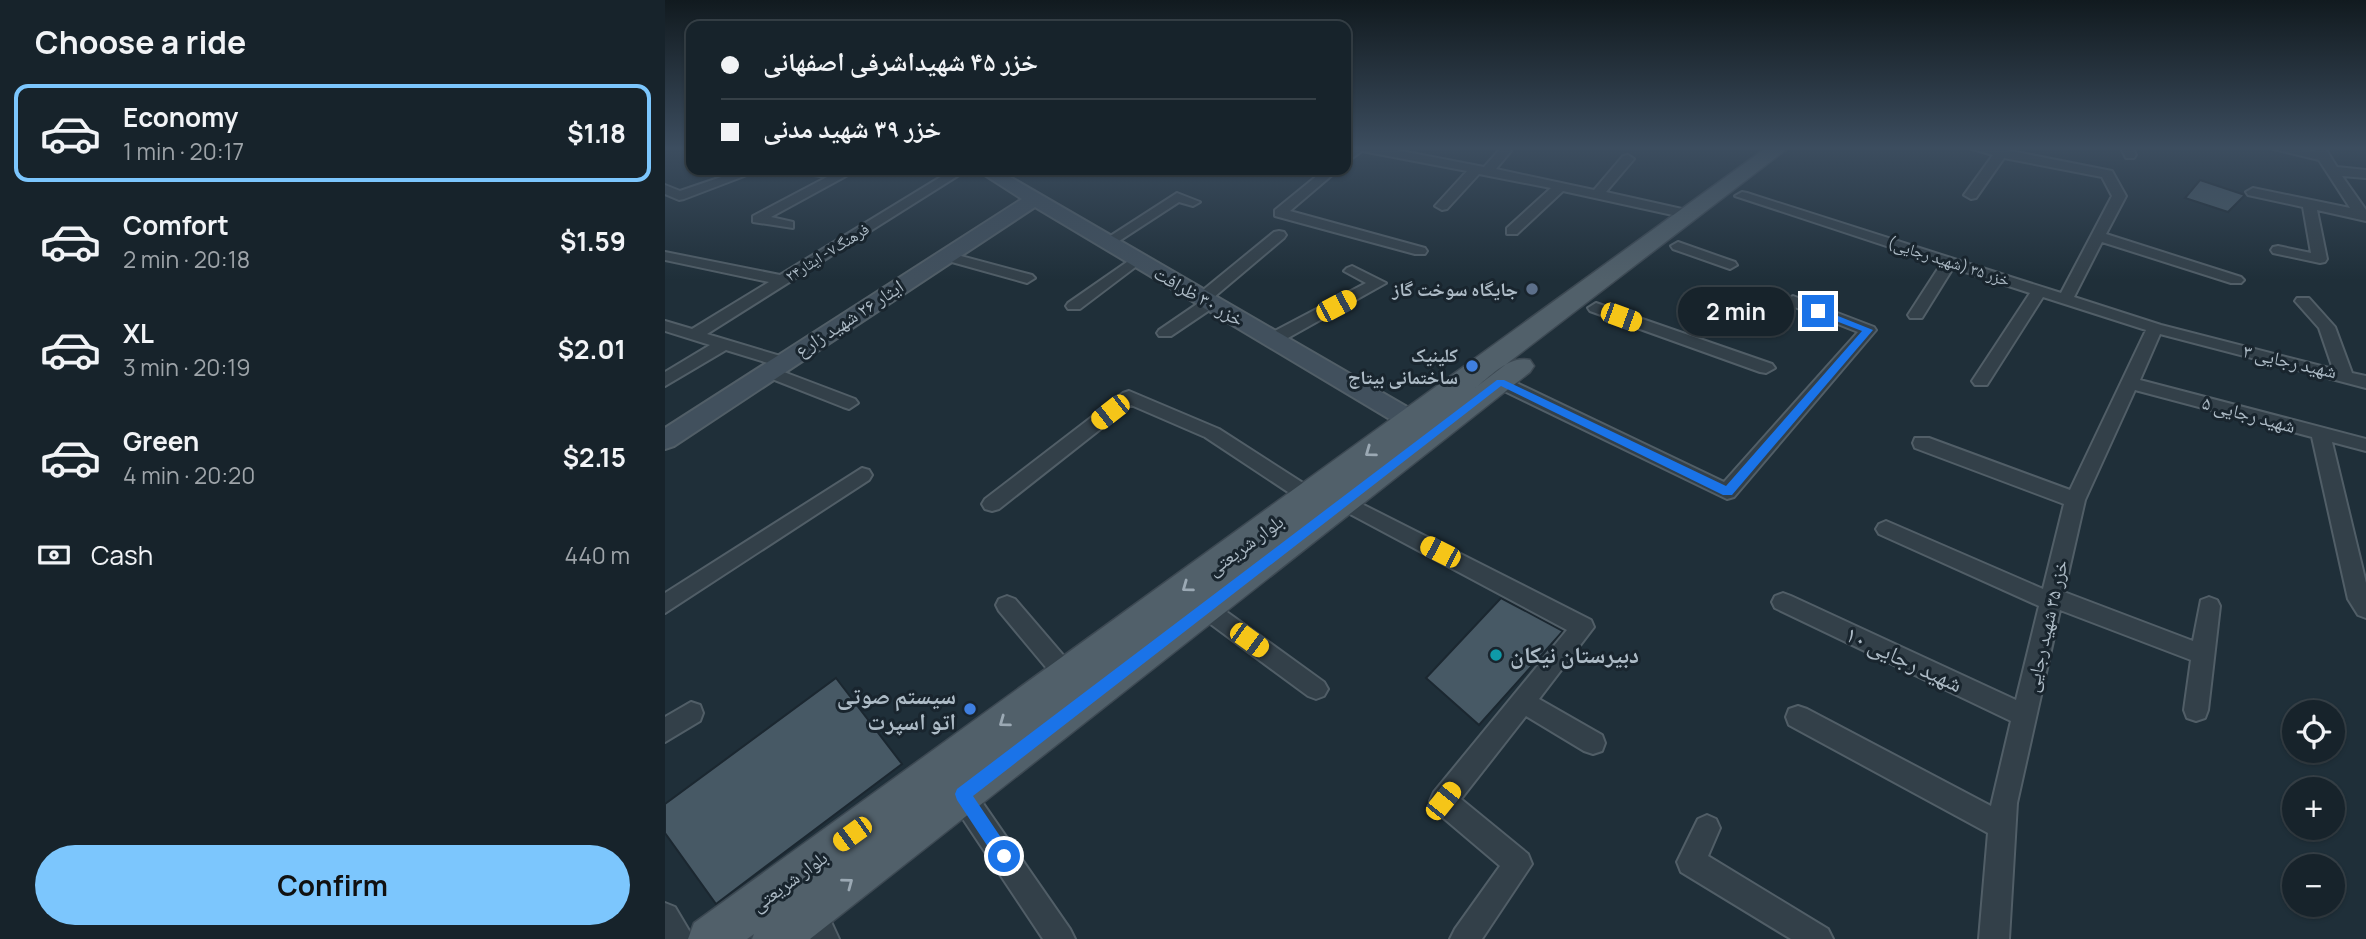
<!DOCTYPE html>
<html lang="en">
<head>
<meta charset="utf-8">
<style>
  :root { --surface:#17232b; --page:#242f37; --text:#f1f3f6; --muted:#9ea4a9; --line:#364047; --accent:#7cc6fd }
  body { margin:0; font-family:Manrope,"Noto Naskh Arabic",sans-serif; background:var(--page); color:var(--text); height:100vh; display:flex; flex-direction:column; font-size:26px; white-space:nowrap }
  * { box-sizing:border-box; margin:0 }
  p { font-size:23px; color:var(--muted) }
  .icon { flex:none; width:38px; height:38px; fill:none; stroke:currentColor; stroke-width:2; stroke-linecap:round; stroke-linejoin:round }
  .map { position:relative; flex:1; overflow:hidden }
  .sheet { display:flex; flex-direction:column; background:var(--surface); width:665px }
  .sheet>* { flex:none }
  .guide { position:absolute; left:21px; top:21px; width:665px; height:154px; border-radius:14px; box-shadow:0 2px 5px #0004,0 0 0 2px var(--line); display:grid; align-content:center; height:154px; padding:0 35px; background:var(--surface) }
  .controls { position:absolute; left:1617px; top:700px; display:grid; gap:14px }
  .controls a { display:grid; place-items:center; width:63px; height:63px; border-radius:50%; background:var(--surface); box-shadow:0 2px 5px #0004,0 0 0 2px var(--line); font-size:35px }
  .end { position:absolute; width:32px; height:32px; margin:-16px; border:9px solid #1a73e8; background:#fff; box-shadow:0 0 0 4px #fff }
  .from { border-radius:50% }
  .bubble { position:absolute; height:49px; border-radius:24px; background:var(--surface); box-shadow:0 2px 5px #0004,0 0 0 2px var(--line); font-size:23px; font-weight:700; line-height:49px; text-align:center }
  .car { position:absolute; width:21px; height:42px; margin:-21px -10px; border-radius:9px; box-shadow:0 0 5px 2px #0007; background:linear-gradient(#f5c518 24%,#345 0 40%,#f5c518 0 76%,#345 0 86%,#f5c518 0) }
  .guide b { display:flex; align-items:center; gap:24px; height:66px; font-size:26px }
  .guide b+b { border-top:2px solid var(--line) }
  .guide i { width:18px; height:18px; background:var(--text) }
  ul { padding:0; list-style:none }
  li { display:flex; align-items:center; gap:21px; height:98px; margin:0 14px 10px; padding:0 21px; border:4px solid transparent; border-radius:14px }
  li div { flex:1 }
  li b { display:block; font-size:26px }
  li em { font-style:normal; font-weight:700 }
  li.active { border-color:var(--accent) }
  li>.icon { width:63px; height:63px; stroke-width:1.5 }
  h2 { padding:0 35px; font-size:32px; line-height:84px }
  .pay { display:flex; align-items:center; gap:18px; height:77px; padding:0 35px; font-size:26px }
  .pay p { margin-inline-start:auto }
  .button { display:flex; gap:14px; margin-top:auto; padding:14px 35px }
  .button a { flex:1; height:80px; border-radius:42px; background:var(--accent); color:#111; font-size:28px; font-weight:700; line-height:80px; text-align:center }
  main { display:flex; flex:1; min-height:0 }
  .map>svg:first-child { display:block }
  .building { fill:#475965; stroke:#1b2730; stroke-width:2 }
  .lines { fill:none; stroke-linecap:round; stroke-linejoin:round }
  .street-casing { stroke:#515e67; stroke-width:4 }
  .secondary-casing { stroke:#515e67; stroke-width:4 }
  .primary-casing { stroke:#3d4953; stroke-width:3 }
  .street { fill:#334049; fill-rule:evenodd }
  .secondary { fill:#41505d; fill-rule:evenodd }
  .primary { fill:#51606a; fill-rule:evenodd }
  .oneway { stroke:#9ba9b4 }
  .route { fill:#1a73e8 }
  .service-dot { fill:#5c6f8a; stroke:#19252e; stroke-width:2.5 }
  .shop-dot { fill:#3f7fe0; stroke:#19252e; stroke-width:2.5 }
  .culture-dot { fill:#0f9aa8; stroke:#19252e; stroke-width:2.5 }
  .labels { text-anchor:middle; stroke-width:6; stroke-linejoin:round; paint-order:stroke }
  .far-street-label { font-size:16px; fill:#adbbc6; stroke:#19252e }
  .poi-label { font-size:19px; font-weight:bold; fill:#adbbc6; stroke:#19252e; text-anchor:end }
  .street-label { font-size:19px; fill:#adbbc6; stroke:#19252e }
  .near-poi-label { font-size:23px; font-weight:bold; fill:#adbbc6; stroke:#19252e; text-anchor:start }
  .near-street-label { font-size:23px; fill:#adbbc6; stroke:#19252e }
</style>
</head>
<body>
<main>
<section class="sheet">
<h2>Choose a ride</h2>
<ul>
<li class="active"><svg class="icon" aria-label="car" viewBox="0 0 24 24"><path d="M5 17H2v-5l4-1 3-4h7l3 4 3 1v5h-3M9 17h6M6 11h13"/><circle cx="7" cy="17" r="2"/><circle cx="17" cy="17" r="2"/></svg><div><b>Economy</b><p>1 min · 20:17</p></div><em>$1.18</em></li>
<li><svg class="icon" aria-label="car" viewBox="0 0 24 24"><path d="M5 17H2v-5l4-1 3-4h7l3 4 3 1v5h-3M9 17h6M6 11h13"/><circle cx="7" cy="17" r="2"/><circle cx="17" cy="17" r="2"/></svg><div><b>Comfort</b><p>2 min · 20:18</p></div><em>$1.59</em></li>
<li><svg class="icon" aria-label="car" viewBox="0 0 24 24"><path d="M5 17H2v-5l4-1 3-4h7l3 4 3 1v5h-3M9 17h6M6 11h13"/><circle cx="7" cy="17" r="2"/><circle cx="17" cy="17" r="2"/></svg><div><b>XL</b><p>3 min · 20:19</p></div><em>$2.01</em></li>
<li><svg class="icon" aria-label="car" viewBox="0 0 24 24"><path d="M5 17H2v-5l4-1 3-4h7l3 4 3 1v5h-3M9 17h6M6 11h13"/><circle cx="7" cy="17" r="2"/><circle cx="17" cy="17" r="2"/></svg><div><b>Green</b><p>4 min · 20:20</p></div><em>$2.15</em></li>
</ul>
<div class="pay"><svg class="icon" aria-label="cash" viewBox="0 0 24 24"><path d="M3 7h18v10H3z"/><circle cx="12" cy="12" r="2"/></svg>Cash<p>440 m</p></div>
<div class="button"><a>Confirm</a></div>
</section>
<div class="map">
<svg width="1701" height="939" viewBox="0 0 1701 939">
  <rect width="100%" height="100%" fill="#1f2f39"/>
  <!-- building -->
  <path class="building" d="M 1535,180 L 1580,195 L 1563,212 L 1520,198 Z
    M 836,598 L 898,631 L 814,725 L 761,678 Z
    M 171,678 L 237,764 L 51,904 L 0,833 L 0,804 Z"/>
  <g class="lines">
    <!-- street casing -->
    <g class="street-casing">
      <path id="street" d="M 685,148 L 721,148 L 819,167 L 836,148 L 844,148 L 846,151 L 831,169 L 929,190 L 958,156 L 963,155 L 969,159 L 941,192 L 1026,211 L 1033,215 L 1026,219 L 898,191 L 852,234 L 842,234 L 842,228 L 886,188 L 814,174 L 782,209 L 777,210 L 770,206 L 802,171 L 697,151 L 681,162 L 681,152 Z
        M 1304,148 L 1331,148 L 1447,171 L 1461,196 L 1441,234 L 1576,277 L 1579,280 L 1576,283 L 1566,283 L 1437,242 L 1409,297 L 1496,325 L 1668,369 L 1654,328 L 1630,301 L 1632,298 L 1644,298 L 1670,327 L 1687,373 L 1701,376 L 1701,388 L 1495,334 L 1475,380 L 1701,439 L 1701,451 L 1667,442 L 1701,583 L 1701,618 L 1693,615 L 1683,599 L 1647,437 L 1470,390 L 1420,500 L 1399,592 L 1528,641 L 1536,600 L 1544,597 L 1552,600 L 1555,606 L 1543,710 L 1540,718 L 1531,721 L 1522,718 L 1519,710 L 1526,660 L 1395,610 L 1352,803 L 1344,939 L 1314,939 L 1323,833 L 1124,725 L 1121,717 L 1124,709 L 1133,706 L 1142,709 L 1326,806 L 1346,721 L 1110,608 L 1107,602 L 1110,596 L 1118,593 L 1126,596 L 1351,700 L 1374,606 L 1214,534 L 1211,529 L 1214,524 L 1221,521 L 1228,524 L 1378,589 L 1399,504 L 1250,448 L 1248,443 L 1250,438 L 1264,438 L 1405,490 L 1481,330 L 1378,297 L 1322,385 L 1310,385 L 1307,381 L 1365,293 L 1288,268 L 1257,318 L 1245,318 L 1243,315 L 1276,264 L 1070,196 L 1077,192 L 1082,193 L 1396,293 L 1447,196 L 1437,177 L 1339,158 L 1311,198 L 1306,199 L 1299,195 L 1328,155 Z
        M 1456,148 L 1468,148 L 1471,155 L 1469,158 L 1461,158 Z
        M 1605,148 L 1650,151 L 1648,148 L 1660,148 L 1672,167 L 1701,170 L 1701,178 L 1677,176 L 1701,210 L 1701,221 L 1652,210 L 1662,259 L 1660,262 L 1655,263 L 1608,253 L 1606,250 L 1608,247 L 1613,246 L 1646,253 L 1638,207 L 1583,195 L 1581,192 L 1588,188 L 1685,208 L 1654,160 Z
        M 77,170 L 95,170 L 19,199 L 14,200 L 0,194 L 0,185 L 15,191 Z
        M 134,170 L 192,170 L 106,217 L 128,222 L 128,228 L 88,222 L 88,216 L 162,177 L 135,173 Z
        M 287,170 L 302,170 L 42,334 L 122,358 L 125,362 L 122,366 L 116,367 L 61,350 L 0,386 L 0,372 L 45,345 L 0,331 L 0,321 L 27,329 L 104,282 L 0,260 L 0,252 L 115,275 Z
        M 659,170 L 673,170 L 625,211 L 760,248 L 762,251 L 760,254 L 750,254 L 610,216 L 610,210 Z
        M 512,193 L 535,202 L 528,206 L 514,202 L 448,245 L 443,246 L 436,242 Z
        M 614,231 L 619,232 L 621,235 L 619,238 L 548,298 L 554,302 L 552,305 L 506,336 L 494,336 L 492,333 L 494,330 L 535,302 L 530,298 L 532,295 L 609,232 Z
        M 1013,242 L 1070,262 L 1072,265 L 1065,269 L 1008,249 L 1006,246 Z
        M 281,252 L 367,275 L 370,278 L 362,283 L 276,259 L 274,256 L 276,253 Z
        M 472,255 L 479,259 L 477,262 L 415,309 L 403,309 L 401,306 L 403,303 Z
        M 687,266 L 721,283 L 614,343 L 602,343 L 600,339 L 602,335 L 701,283 L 679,271 L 682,268 Z
        M 1128,296 L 1209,327 L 1211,330 L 1069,497 L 1062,499 L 829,386 L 826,382 L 835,376 L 841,378 L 1059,482 L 1193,332 L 1122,304 L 1120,301 Z
        M 931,303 L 1107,364 L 1110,368 L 1101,373 L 1095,372 L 925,311 L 923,308 Z
        M 103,366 L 190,399 L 193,403 L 184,409 L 178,407 L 97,375 L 94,371 L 97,367 Z
        M 464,391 L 554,429 L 652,492 L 655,497 L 652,502 L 645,504 L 638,502 L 540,437 L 466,405 L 334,509 L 327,511 L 320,509 L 317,504 L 320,499 L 458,393 Z
        M 197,468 L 204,470 L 207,475 L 204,480 L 0,613 L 0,593 Z
        M 679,495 L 926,620 L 929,627 L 874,699 L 937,735 L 940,743 L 937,751 L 928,754 L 919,751 L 861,716 L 796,799 L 863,854 L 867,864 L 817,939 L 785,939 L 790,929 L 835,866 L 769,810 L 765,801 L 769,792 L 902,630 L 672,507 L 669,502 L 672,497 Z
        M 342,596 L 350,599 L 410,669 L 414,676 L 410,683 L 402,686 L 394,683 L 334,611 L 331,605 L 334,599 Z
        M 540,599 L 548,602 L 659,682 L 663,689 L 659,696 L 651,699 L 643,696 L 532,614 L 529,608 L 532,602 Z
        M 26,702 L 35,705 L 38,713 L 35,721 L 0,742 L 0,717 Z
        M 297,783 L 306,786 L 405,929 L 410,939 L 378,939 L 288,804 L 284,795 L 288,786 Z
        M 1042,815 L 1051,819 L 1055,828 L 1043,856 L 1163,929 L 1168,939 L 1126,939 L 1016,872 L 1012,862 L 1033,819 Z
        M 146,896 L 156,900 L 174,939 L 144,939 L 132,910 L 136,900 Z
        M 0,903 L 10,907 L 29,939 L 0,939 Z"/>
    </g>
    <!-- secondary casing -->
    <g class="secondary-casing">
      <path id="secondary" d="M 312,170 L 333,170 L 756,415 L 759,421 L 756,427 L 747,429 L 738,427 L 370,207 L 9,446 L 0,449 L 0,428 L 357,199 Z"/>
    </g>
    <!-- primary casing -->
    <g class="primary-casing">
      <path id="primary" d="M 1101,148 L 1123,148 L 810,388 C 826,376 844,355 865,360 L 869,366 L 865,372 L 145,939 L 87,939 L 89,934 L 82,939 L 23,939 L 29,923 Z"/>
    </g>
    <!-- street -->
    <use href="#street" class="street"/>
    <!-- secondary -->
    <use href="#secondary" class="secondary"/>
    <!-- primary -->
    <use href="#primary" class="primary"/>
  </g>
  <!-- one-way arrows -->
  <defs><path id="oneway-chevron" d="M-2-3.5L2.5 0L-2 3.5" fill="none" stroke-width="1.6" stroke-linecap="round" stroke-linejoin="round" transform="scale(1.75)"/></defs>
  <g class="oneway">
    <use href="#oneway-chevron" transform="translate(705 452) rotate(144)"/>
    <use href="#oneway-chevron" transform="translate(522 587) rotate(144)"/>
    <use href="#oneway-chevron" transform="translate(339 722) rotate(144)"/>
    <use href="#oneway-chevron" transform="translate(183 883) rotate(-37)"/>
  </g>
  <!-- sky -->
  <linearGradient id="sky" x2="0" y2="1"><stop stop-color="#111a1f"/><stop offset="0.53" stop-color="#3c4d5f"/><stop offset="1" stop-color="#3c4d5f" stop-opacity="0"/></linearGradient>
  <rect width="1701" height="280" fill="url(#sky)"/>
  <!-- route -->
  <path class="route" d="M 1153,308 L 1208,330 L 1067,495 L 1058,495 L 836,386 L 308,796 L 345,851 L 347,856 L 345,862 L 339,865 L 333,862 L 292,800 L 290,794 L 292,789 L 832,380 L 839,380 L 1061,486 L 1197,331 L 1150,313 L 1150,309 Z"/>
  <!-- markers -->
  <circle class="service-dot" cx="867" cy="289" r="7"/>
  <g class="shop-dot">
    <circle cx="807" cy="366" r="7"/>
    <circle cx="305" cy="709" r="7"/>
  </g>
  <circle class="culture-dot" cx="831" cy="655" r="7"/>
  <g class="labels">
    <!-- far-street labels -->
    <g class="far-street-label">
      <text transform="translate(162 252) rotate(-32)" y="6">فرهنگ۷- ایثار۲۴</text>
      <text transform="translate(1284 261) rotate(18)" y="6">خزر ۳۵ (شهید رجایی)</text>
    </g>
    <!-- poi labels -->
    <g class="poi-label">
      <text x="853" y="296">جایگاه سوخت گاز</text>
      <text x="793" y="362">کلینیک<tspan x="793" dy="22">ساختمانی بیتاج</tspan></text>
    </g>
    <!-- street labels -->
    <g class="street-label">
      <text transform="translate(534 296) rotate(30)" y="7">خزر ۳۰ ظرافت</text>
      <text transform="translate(184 318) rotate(-33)" y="7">ایثار ۲۶ شهید زارع</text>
      <text transform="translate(1625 361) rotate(13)" y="7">شهید رجایی ۳</text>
      <text transform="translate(1584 414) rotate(15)" y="7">شهید رجایی ۵</text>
      <text transform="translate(580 545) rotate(-36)" y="7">بلوار شریعتی</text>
      <text transform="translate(1381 626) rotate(-77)" y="7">خزر ۳۵ شهید رجایی</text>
      <text transform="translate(124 881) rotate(-36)" y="7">بلوار شریعتی</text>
    </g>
    <!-- near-poi labels -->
    <g class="near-poi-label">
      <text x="845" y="663">دبیرستان نیکان</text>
      <text x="291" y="704" text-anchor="end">سیستم صوتی<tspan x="291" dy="26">اتو اسپرت</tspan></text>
    </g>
    <!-- near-street labels -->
    <g class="near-street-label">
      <text transform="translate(1239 659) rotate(25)" y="8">شهید رجایی ۱۰</text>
    </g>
  </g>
</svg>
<div class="controls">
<a><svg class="icon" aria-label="locate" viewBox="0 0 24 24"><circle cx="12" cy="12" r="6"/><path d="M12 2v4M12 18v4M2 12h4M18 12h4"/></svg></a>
<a>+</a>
<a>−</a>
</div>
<i class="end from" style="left:339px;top:856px"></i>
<i class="end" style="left:1153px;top:311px"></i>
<div class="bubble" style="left:1013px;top:287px;width:116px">2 min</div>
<i class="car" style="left:671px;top:306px;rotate:62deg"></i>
<i class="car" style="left:956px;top:317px;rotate:110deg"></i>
<i class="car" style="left:445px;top:412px;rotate:232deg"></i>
<i class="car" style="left:775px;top:552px;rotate:297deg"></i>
<i class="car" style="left:584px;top:640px;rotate:126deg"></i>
<i class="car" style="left:778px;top:801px;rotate:39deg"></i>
<i class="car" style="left:187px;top:834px;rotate:234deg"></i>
<div class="guide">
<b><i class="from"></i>خزر ۴۵ شهیداشرفی اصفهانی</b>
<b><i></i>خزر ۳۹ شهید مدنی</b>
</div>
</div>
</main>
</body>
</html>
